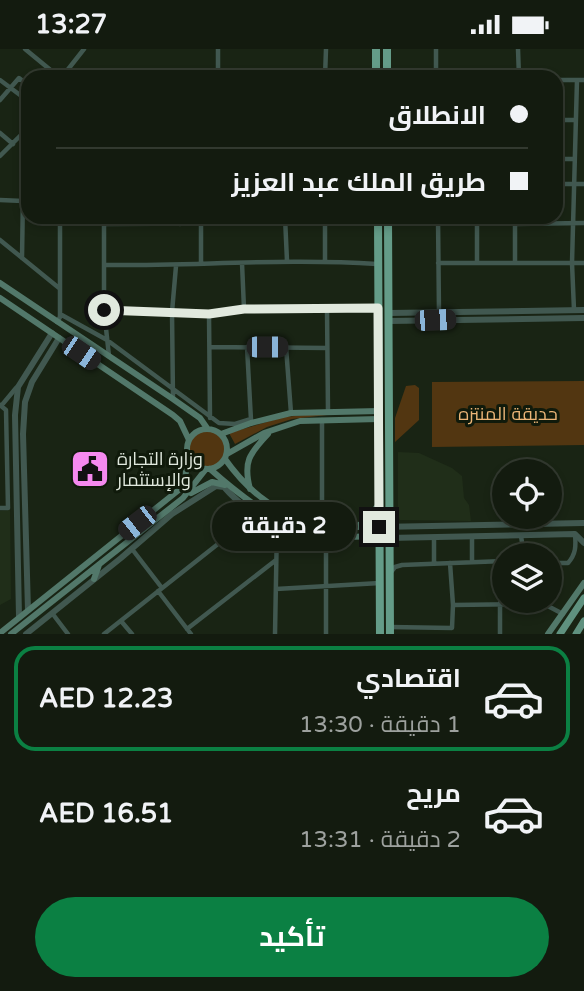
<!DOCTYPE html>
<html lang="ar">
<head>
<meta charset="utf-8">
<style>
  :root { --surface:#131b0f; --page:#1c2418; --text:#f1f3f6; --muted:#9da19e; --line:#32392f; --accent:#0b8043 }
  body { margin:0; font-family:"Varela Round",Cairo,sans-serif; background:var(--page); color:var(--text); direction:rtl; height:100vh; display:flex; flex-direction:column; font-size:26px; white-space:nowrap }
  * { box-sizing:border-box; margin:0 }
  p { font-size:23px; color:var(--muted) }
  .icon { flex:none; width:38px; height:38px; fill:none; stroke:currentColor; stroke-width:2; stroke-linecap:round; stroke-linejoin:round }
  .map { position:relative; height:585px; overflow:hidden; direction:ltr }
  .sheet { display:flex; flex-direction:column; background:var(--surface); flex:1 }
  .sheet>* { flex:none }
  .top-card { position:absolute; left:21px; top:21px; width:542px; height:154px; border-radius:21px; box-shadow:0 4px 10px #0003,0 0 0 2px var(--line); direction:rtl; display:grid; align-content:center; height:154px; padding:0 35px; background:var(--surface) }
  .tools { position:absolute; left:492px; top:410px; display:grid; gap:14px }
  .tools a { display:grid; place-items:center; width:70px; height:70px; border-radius:50%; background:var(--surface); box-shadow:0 4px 10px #0003,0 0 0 2px var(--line); font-size:35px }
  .end { position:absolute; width:32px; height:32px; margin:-16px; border:9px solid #e1e9de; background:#111; box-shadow:0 0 0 4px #111 }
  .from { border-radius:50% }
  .bubble { position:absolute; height:49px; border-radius:24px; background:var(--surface); box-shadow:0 4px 10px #0003,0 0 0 2px var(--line); font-size:23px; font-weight:700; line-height:49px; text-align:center; direction:rtl }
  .car { position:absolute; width:21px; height:42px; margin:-21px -10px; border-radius:9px; box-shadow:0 0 5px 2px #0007; background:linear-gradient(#222 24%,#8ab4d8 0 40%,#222 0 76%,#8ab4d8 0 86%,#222 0) }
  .top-card b { display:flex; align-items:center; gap:24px; height:66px; font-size:26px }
  .top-card b+b { border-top:2px solid var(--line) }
  .top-card i { width:18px; height:18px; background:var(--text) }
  ul { padding:12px 0 0; list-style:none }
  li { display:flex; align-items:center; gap:21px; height:105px; margin:0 14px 10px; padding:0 21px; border:4px solid transparent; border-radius:21px }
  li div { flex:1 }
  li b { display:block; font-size:26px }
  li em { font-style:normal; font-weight:700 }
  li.current { border-color:var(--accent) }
  li>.icon { width:63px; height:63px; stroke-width:1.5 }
  .button { display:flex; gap:14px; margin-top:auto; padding:14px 35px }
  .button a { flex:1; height:80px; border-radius:42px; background:var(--accent); color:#fff; font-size:28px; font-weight:700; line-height:80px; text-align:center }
  .status { display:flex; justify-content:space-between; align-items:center; height:49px; padding:0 35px; background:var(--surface); direction:ltr }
  .status svg { height:19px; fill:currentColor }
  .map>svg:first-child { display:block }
  .built { fill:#202e19 }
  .green { fill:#523611 }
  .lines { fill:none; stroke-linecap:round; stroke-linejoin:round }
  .minor { stroke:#415850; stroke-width:4.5 }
  .tertiary { stroke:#415850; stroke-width:6 }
  .secondary { stroke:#52786a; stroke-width:6 }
  .primary { stroke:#5f917f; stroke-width:7 }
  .trunk { stroke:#649c88; stroke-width:8 }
  .route { stroke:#e1e9de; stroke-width:9 }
  .labels { text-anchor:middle; stroke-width:6; stroke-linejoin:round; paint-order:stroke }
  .park-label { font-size:18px; fill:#ebb577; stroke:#101a0b }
  .poi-label { font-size:18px; fill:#e1e9de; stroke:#101a0b; text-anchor:start }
</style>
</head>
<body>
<div class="status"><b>13:27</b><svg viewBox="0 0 49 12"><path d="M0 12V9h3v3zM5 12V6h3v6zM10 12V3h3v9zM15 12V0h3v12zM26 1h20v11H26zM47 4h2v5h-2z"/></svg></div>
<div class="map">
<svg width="584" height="585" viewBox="0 0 584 585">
  <rect width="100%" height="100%" fill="#192414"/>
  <!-- built -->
  <path class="built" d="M 398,403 L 419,404 L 452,419 L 462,427 L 464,449 L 469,456 L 471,472 L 400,471 L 398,466 Z
    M 10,461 L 11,550 L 0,556 L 0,462 Z"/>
  <!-- green -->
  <path class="green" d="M 584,332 L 584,396 L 432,398 L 432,333 Z
    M 415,336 L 419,339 L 419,371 L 395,393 L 395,369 L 406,337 Z
    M 316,365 L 336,365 L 292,370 L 267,378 L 235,395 L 229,384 L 284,368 Z
    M189 400a18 18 0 1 1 36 0a18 18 0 1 1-36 0Z"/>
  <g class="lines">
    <!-- minor -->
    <path class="minor" d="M 25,0 L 59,28
      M 436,0 L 436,28
      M 518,0 L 519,28
      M 62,28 L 84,0
      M 218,28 L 218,0
      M 325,28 L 326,0
      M 0,31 L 28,52
      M 556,31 L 584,31
      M 0,51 L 19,29 L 28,36
      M 556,71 L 576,71
      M 0,84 L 13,95
      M 0,107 L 28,79
      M 556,110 L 575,110
      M 556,135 L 584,135
      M 0,151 L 23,152
      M 104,168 L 104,261 L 109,307
      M 285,168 L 287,212
      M 438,168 L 439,264
      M 477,168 L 477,214
      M 105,175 L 285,174
      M 180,175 L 181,168
      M 515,175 L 584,174
      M 0,191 L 59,239
      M 22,209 L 24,84 L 28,85
      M 325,211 L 325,168
      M 201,213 L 201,175
      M 242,214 L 244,260
      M 438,214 L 584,214
      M 515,214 L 515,168
      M 104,216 C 195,217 286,209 377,215
      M 327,259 L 377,259
      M 104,261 L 209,265 L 244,260 L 327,259 L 328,363
      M 574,261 L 572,214 L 577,31
      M 60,265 L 107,291 L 219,374 L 235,375 L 251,370
      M 209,265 L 210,369
      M 57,273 L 60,268 L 60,168
      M 211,298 L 327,299
      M 247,298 L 251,371
      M 286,298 L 291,364
      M 173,350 L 172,263 L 176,217
      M 0,356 L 6,361 L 8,459 L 0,459
      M 1,357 L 16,339
      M 322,371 L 322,474
      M 521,487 L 524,506
      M 434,488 L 434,514
      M 472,488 L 472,513
      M 132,500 L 162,539
      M 450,514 L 453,556
      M 550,514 L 568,514 C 576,505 576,497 575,485
      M 391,523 L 395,518 L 402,516 L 504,512
      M 276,540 L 380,534
      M 158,542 L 191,585
      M 52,564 L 68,585
      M 121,572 L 132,585
      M 390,578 L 452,579 L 453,556 L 544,555 L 563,565
      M 187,580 L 276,511
      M 104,585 L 256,465
      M 275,585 L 277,476
      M 326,585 L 326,492
      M 500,585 L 500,554"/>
    <!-- tertiary -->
    <path class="tertiary" d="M 389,264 L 584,261
      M 389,272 L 584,269
      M 379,478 L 584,474
      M 388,489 L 575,485 L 584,494
      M 28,561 L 23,385 L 25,353 L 32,333 L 59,289
      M 19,568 L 15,366 L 18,338 L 52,284
      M 26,585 L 121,509 L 172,465 L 216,437 L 224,438 C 249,467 289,486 326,492"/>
    <!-- secondary -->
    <path class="secondary" d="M 0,234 L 173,350 L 200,369 L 207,379
      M 0,249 L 173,366 L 180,372 L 189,391
      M187 400a20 20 0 1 1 40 0a20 20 0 1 1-40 0Z
      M 221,385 L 251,374 L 291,364 L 379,362
      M 227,405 L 264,384 L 300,372 L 379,370
      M 225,410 C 266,468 311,479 379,478
      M 210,420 C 244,450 283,481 330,487 C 346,489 363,487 380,487
      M 250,440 C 243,413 249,405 268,385
      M 191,444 L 212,433 L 225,436
      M 356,478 L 367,471 L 379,455
      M 301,481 L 311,489
      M 326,492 L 345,490
      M 94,530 L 99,516
      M 0,584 L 180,440 L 185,430 L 188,406
      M 11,585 L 183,449 L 206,420
      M 548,585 L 584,534"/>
    <!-- primary -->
    <path class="primary" d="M 560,585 L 584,549
      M 576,585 L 584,572"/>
    <!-- trunk -->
    <path class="trunk" d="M 376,0 L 376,28
      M 387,0 L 387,28
      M 378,168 L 380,585
      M 388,168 L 390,585"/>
  </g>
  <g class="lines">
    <!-- route -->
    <path class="route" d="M 104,261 L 209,265 L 244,260 L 378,259 L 379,478"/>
  </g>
  <!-- icons -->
  <defs>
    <g id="civic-square" transform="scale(2.0125)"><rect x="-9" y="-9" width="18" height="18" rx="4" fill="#f589ef" stroke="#101a0b"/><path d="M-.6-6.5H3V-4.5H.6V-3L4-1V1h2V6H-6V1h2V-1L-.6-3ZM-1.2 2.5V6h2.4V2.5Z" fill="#111"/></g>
  </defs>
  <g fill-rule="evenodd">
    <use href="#civic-square" x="90" y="420"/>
  </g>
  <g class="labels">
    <!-- park labels -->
    <g class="park-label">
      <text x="508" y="371">حديقة المنتزه</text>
    </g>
    <!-- poi labels -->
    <g class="poi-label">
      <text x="117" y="416">وزارة التجارة<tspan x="117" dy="21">والإستثمار</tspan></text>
    </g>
  </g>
</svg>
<div class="tools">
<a><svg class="icon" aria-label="locate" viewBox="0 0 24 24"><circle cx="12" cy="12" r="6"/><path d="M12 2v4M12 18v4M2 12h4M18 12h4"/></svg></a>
<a><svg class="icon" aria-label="layers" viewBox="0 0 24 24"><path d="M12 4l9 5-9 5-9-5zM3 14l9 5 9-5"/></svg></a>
</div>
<i class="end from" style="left:104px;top:261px"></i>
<i class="end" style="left:379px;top:478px"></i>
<div class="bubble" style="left:212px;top:453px;width:144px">2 دقيقة</div>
<i class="car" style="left:435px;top:271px;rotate:88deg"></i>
<i class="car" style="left:267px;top:298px;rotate:90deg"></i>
<i class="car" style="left:81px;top:304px;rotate:124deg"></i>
<i class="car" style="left:137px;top:474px;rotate:232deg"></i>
<div class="top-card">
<b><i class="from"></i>الانطلاق</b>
<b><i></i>طريق الملك عبد العزيز</b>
</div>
</div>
<section class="sheet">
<ul>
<li class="current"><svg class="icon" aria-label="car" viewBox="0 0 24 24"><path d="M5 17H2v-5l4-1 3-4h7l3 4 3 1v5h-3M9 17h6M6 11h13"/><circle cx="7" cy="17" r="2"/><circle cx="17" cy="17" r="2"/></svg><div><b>اقتصادي</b><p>1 دقيقة · 13:30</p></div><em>AED 12.23</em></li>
<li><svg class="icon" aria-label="car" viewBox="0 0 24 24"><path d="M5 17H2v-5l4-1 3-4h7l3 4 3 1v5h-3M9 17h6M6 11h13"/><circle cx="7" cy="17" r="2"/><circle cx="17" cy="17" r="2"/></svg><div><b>مريح</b><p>2 دقيقة · 13:31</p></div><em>AED 16.51</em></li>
</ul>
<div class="button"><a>تأكيد</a></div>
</section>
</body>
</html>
